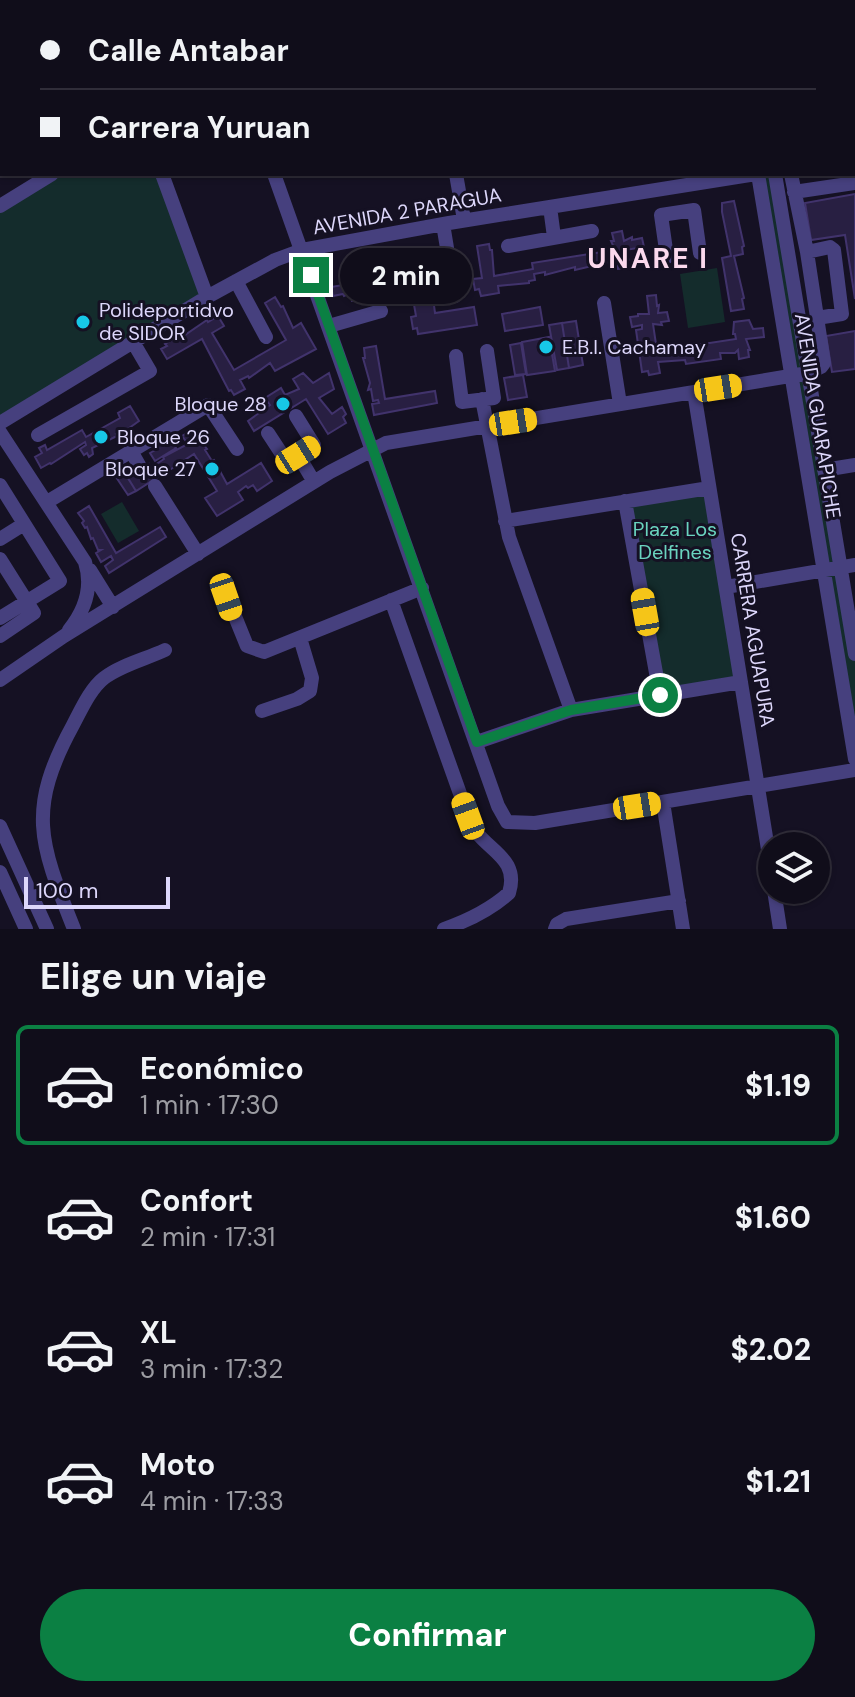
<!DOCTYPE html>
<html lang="es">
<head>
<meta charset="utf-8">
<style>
  :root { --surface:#100d1a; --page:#1e1b27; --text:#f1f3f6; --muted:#9c9ca2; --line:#302d39; --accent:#0b8043 }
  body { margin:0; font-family:"DM Sans",sans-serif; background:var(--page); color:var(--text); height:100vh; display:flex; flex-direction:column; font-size:30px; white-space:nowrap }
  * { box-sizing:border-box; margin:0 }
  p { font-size:26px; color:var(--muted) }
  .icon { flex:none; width:44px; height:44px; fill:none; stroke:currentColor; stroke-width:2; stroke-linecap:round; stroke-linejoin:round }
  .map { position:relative; height:929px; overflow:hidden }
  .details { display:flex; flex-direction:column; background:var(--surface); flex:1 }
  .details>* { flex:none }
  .banner { position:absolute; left:0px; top:0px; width:856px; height:176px; box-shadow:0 2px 6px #0004,0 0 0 2px var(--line); display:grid; align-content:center; height:176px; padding:0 40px; background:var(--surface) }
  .buttons { position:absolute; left:758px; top:832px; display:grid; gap:16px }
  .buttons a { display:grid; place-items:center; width:72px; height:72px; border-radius:50%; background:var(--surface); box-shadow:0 2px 6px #0004,0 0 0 2px var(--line); font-size:40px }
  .scale { position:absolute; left:24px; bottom:20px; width:146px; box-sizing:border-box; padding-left:8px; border:4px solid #ddd7fb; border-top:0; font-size:22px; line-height:28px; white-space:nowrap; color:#ddd7fb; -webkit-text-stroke:6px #151123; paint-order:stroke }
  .end { position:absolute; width:36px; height:36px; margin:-18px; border:10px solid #0b8043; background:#fff; box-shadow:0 0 0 4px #fff }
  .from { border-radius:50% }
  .bubble { position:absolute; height:56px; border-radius:28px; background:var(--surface); box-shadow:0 2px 6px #0004,0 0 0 2px var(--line); font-size:26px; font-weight:800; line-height:56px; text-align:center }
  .car { position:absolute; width:24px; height:48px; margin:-24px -12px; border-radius:10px; box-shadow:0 0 6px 2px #0007; background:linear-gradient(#f5c518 24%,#345 0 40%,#f5c518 0 76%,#345 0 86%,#f5c518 0) }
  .banner b { display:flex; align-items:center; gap:28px; height:76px; font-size:30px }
  .banner b+b { border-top:2px solid var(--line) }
  .banner i { width:20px; height:20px; background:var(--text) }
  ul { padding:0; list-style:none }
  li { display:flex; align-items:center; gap:24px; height:120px; margin:0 16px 12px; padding:0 24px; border:4px solid transparent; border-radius:12px }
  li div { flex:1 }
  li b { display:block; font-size:30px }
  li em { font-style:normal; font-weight:800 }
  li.current { border-color:var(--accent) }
  li>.icon { width:72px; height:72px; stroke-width:1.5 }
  h2 { padding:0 40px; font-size:36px; line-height:96px }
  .action { display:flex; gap:16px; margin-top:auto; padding:16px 40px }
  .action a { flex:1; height:92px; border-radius:48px; background:var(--accent); color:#fff; font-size:32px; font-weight:800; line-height:92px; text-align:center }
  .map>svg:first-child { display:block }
  .green { fill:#142c2c }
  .building { fill:#281f42; stroke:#41336c; stroke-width:2 }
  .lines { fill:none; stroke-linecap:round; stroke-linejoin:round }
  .minor { stroke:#46407e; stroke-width:14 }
  .route { stroke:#0b8043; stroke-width:10 }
  .poi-dot { fill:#17c7e7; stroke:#151123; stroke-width:3 }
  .labels { text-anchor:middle; stroke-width:6; stroke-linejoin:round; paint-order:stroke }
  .street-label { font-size:20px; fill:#ddd7fb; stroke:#151123 }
  .poi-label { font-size:20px; fill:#ddd7fb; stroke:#151123; text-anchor:start }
  .park-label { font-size:20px; fill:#6ad4bf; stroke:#151123 }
  .district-label { font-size:28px; font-weight:bold; letter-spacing:2px; fill:#fbd9ed; stroke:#151123 }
</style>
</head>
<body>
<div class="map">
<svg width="855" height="929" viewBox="0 0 855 929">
  <rect width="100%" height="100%" fill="#151123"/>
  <!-- green -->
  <path class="green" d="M 52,174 L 162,174 L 207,297 L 0,424 L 0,206 Z
    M 758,174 L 775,174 L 855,654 L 855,759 Z
    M 717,268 L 725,322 L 688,328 L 680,274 Z
    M 709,488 L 741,682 L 660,695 L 625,501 Z
    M 122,502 L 139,531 L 118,543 L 101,514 Z"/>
  <!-- building -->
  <path class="building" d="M 855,194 L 855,299 L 845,235 L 811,240 L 805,203 Z
    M 734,201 L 744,246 L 742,247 L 743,254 L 734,256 L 744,298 L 742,299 L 744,309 L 731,311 L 722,258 L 731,256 L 722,212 L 722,203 Z
    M 622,231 L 624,241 L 632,237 L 632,240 L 642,238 L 644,247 L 625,250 L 629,260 L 627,261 L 628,268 L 618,269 L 617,261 L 614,261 L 614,264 L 609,262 L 575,270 L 575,267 L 545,275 L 545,272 L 534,274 L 535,280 L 529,281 L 529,283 L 498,286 L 499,293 L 481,296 L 479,289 L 475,290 L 473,279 L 482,278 L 477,246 L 489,244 L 490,250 L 492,250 L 494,276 L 533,269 L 532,263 L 615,250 L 611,241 L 614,241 L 612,233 Z
    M 425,252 L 429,277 L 422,278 L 428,299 L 433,298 L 435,313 L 474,307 L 477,325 L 418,334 L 417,328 L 413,329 L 411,317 L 416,316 L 409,276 L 359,284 L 360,289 L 362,288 L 362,300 L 352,301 L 351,293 L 344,296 L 343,294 L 333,296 L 331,287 L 349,284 L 345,273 L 347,273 L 346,265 L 356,263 L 358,273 L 362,272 L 361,270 L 365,269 L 366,272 L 382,269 L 382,267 L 407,265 L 406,256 Z
    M 656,295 L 657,306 L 659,305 L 658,313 L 667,312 L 669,321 L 661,322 L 662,325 L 653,324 L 657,351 L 736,339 L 735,334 L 733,334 L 734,322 L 749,320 L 753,329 L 763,328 L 764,337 L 746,339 L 750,350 L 748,350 L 749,357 L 739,359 L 738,350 L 735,353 L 720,353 L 721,359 L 686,364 L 685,360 L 658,362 L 660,373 L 649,375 L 648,371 L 642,372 L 636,330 L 642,329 L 642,325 L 632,327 L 630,317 L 638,316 L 638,314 L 649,314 L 647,296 Z
    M 275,297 L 281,307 L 283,306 L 293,328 L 301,323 L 316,349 L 275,371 L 270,363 L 249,378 L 248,376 L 240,380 L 245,389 L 234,395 L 231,390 L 229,391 L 202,339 L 167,359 L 161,349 L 167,346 L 165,344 L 181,335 L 182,337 L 207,320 L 208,322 L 218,316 L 224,326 L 212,333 L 234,370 L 286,340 L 265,303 Z
    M 540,307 L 543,325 L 505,331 L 502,314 Z
    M 576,321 L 583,365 L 569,368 L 562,323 Z
    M 562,323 L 569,368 L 557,370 L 549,325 Z
    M 855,331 L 855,369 L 832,372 L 826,336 Z
    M 549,337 L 555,371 L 527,375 L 522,342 Z
    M 521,343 L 526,374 L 515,375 L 510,345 Z
    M 376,346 L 385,399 L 435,391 L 437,403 L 374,415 L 372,404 L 379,403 L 378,400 L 373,401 L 371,389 L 368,390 L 370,383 L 363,358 L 365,358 L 364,348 Z
    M 303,373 L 313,383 L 329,373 L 334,389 L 319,398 L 332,414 L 342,407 L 346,414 L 343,417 L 346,423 L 328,434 L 306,399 L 254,431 L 248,421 L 270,405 L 265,398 L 281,388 L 285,395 L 299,389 L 293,379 Z
    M 523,375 L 527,397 L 508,400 L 504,378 Z
    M 130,406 L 139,421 L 122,433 L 121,431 L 116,434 L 117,436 L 92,448 L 93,454 L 89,457 L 87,453 L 84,455 L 80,449 L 86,445 L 85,442 L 51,464 L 50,463 L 41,468 L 35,457 L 42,453 L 39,448 L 45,445 L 47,450 L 82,430 L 86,437 L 120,418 L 118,413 Z
    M 192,430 L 207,449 L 205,450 L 212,461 L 214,460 L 227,484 L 261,463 L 272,481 L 257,491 L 253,485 L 248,488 L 246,486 L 238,492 L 243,500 L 217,516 L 205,498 L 217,491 L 194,454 L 162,475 L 155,465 L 164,459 L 163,457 L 188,444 L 182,436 Z
    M 169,437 L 176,448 L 155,461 L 150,453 L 159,448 L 156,443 Z
    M 149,464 L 158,477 L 136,491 L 128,478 Z
    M 124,472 L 136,491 L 128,495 L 116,477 Z
    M 89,506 L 116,553 L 160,527 L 166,537 L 109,573 L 105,566 L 113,560 L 111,556 L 101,562 L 96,553 L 101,550 L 98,550 L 93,538 L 91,539 L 87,527 L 85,528 L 82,523 L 84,521 L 78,513 Z"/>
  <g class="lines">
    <!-- minor -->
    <path class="minor" d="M 3,0 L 4,2
      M 196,0 L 197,2
      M 314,0 L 315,2
      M 420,0 L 421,2
      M 628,0 L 628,2
      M 728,0 L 729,2
      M 745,0 L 746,2
      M 844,0 L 844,2
      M 162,2 L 166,0
      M 476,2 L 480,0
      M 854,26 L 855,25
      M 854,158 L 855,157
      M 162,174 L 207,297
      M 274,174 L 498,806 L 507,822 L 535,823 L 855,770
      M 456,174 L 464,220
      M 758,174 L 855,759
      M 775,174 L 855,654
      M 794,192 L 855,183
      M 0,206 L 52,174
      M 550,207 L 554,237
      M 443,224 L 455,296
      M 508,246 L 592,231
      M 807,252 L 830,247 L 834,250 L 842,314 L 817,318
      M 667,257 L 661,215 L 694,210 L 700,253
      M 236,281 L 266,337
      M 604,303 L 620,404
      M 329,326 L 381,311
      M 456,356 L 462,402 L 494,398 L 487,351
      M 694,392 L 772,874
      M 482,399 L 509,537 L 571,710
      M 0,423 L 207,297 L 275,260 L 302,250 L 449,223 L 756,174
      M 0,432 L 85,562 C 93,587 85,610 69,630
      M 268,433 L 287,462 L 314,445 L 296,416
      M 38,435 L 150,371 L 133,342
      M 131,451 L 139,465
      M 298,455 L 314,482
      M 824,470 L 855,465
      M 0,485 L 60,581 L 0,618
      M 155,486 L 198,554
      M 625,501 L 660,695
      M 47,502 L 208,405 L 237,449
      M 505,521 L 709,488
      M 0,539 L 24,524
      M 0,559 L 34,613 L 0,636
      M 90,570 L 113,607
      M 221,582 L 247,646 L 264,652 L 422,588
      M 726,587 L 855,565
      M 391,600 L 468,816 C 471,822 473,828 477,833 C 492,852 519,861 509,893 C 490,910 467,921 444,929
      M 0,680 L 64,636 L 330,472 L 386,443 L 808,373 L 821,367 L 824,363 L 807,252 L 791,174
      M 262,711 L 297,699 L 310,691 L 312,678 L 300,638
      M 477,742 L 571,710 L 741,682
      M 663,802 L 683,929
      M 0,826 L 47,929
      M 0,872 L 26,929
      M 774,890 L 780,929
      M 74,929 C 40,843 26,811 73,725 C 81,710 90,689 104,678 C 121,665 146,659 165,650
      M 555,929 L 557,924 L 566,919 L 679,901"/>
  </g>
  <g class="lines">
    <!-- route -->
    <path class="route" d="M 311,275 L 477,742 L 571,710 L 660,695"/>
  </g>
  <!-- markers -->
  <g class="poi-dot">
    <circle cx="83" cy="322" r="8"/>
    <circle cx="546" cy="347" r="8"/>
    <circle cx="283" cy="404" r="8"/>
    <circle cx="101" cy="437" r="8"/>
    <circle cx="212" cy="469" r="8"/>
  </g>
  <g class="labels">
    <!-- street labels -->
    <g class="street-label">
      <text transform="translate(407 211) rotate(-10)" y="7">AVENIDA 2 PARAGUA</text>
      <text transform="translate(818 416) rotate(81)" y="7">AVENIDA GUARAPICHE</text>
      <text transform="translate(753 630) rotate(81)" y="7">CARRERA AGUAPURA</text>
    </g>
    <!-- poi labels -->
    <g class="poi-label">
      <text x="99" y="317">Polideportidvo<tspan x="99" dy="23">de SIDOR</tspan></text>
      <text x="562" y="354">E.B.I. Cachamay</text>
      <text x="267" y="411" text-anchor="end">Bloque 28</text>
      <text x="117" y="444">Bloque 26</text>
      <text x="196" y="476" text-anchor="end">Bloque 27</text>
    </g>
    <!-- park labels -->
    <g class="park-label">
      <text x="675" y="536">Plaza Los<tspan x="675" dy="23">Delfines</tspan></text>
    </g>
    <!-- district labels -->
    <g class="district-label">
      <text x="648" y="268">UNARE I</text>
    </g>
  </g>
</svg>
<div class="buttons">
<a><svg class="icon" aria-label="layers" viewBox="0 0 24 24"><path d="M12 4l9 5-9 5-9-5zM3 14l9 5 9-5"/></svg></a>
</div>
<div class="scale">100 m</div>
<i class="end from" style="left:660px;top:695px"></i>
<i class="end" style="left:311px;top:275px"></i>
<div class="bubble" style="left:340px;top:248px;width:132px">2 min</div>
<i class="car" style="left:718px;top:388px;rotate:81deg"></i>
<i class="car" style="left:513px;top:422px;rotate:81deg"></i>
<i class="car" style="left:298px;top:455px;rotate:58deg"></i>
<i class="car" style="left:226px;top:597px;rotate:161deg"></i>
<i class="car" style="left:645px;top:612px;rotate:350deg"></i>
<i class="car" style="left:637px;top:806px;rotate:81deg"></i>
<i class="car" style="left:468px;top:816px;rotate:340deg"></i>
<div class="banner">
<b><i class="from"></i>Calle Antabar</b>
<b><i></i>Carrera Yuruan</b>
</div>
</div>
<section class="details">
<h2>Elige un viaje</h2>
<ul>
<li class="current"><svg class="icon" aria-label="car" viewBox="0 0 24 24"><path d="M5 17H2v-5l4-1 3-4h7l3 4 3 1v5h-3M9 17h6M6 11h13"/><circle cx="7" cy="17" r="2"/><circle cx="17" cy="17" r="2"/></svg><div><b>Económico</b><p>1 min · 17:30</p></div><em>$1.19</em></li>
<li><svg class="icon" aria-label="car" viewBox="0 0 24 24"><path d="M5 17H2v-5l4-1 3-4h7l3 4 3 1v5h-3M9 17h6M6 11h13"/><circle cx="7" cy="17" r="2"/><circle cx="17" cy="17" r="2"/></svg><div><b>Confort</b><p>2 min · 17:31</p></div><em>$1.60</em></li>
<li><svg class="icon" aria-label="car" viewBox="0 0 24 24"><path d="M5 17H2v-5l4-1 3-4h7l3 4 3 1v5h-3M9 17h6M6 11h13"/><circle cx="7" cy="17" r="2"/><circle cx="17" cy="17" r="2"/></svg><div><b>XL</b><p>3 min · 17:32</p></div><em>$2.02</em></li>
<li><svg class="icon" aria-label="car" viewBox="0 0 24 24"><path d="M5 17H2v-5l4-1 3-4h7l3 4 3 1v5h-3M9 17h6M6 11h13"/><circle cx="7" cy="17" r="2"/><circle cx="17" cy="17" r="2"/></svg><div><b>Moto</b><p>4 min · 17:33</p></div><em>$1.21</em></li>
</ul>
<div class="action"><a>Confirmar</a></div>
</section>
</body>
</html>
